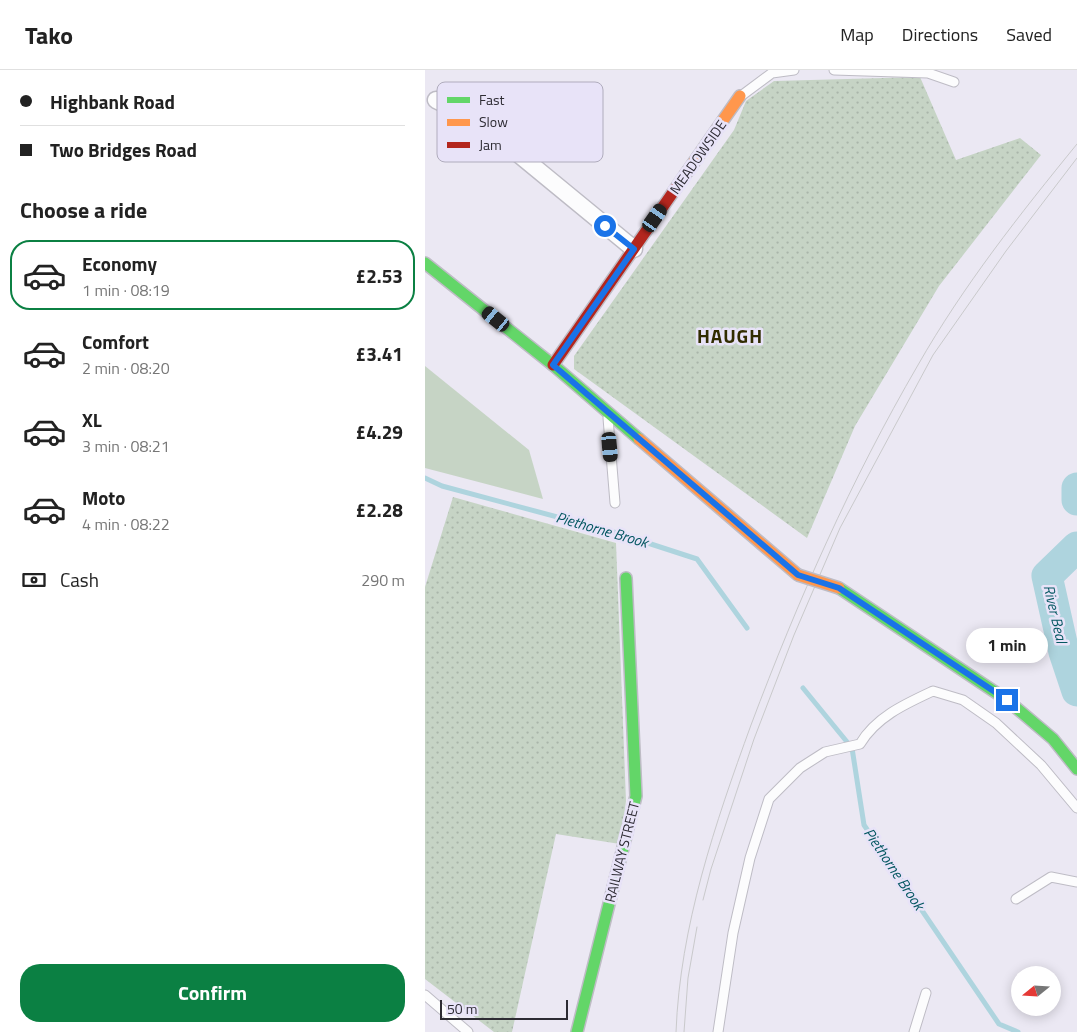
<!DOCTYPE html>
<html lang="en">
<head>
<meta charset="utf-8">
<style>
  :root { --surface:#fff; --page:#f2f2f2; --text:#222; --muted:#767676; --line:#e0e0e0; --accent:#0b8043 }
  body { margin:0; font-family:"Titillium Web",sans-serif; background:var(--page); color:var(--text); height:100vh; display:flex; flex-direction:column; font-size:19px; white-space:nowrap }
  * { box-sizing:border-box; margin:0 }
  p { font-size:16px; color:var(--muted) }
  .icon { flex:none; width:28px; height:28px; fill:none; stroke:currentColor; stroke-width:2; stroke-linecap:round; stroke-linejoin:round }
  .map { position:relative; flex:1; overflow:hidden }
  .details { display:flex; flex-direction:column; background:var(--surface); width:425px }
  .details>* { flex:none }
  .banner { display:grid; align-content:center; height:110px; padding:0 20px; background:var(--surface) }
  .needle { width:32px; rotate:252deg }
  .fabs { position:absolute; left:586px; top:896px; display:grid; gap:10px }
  .fabs a { display:grid; place-items:center; width:50px; height:50px; border-radius:50%; background:var(--surface); box-shadow:0 2px 12px #0003; font-size:25px }
  .scale { position:absolute; left:15px; bottom:12px; width:128px; box-sizing:border-box; padding-left:5px; border:2px solid #2d2b33; border-top:0; font-size:14px; line-height:18px; white-space:nowrap; color:#2d2b33; -webkit-text-stroke:4px #e8e3f8; paint-order:stroke }
  .end { position:absolute; width:22px; height:22px; margin:-11px; border:6px solid #1a73e8; background:#fff; box-shadow:0 0 0 2px #fff }
  .from { border-radius:50% }
  .bubble { position:absolute; height:35px; border-radius:18px; background:var(--surface); box-shadow:0 2px 12px #0003; font-size:16px; font-weight:700; line-height:35px; text-align:center }
  .car { position:absolute; width:15px; height:30px; margin:-15px -8px; border-radius:6px; box-shadow:0 0 4px 1px #0007; background:linear-gradient(#222 24%,#8ab4d8 0 40%,#222 0 76%,#8ab4d8 0 86%,#222 0) }
  .banner b { display:flex; align-items:center; gap:18px; height:48px; font-size:19px }
  .banner b+b { border-top:1px solid var(--line) }
  .banner i { width:12px; height:12px; background:var(--text) }
  ul { padding:0; list-style:none }
  li { display:flex; align-items:center; gap:15px; height:70px; margin:0 10px 8px; padding:0 10px; border:2px solid transparent; border-radius:20px }
  li div { flex:1 }
  li b { display:block; font-size:19px }
  li em { font-style:normal; font-weight:700 }
  li.on { border-color:var(--accent) }
  li>.icon { width:45px; height:45px; stroke-width:1.5 }
  h2 { padding:0 20px; font-size:22px; line-height:60px }
  .pay { display:flex; align-items:center; gap:12px; height:55px; padding:0 20px; font-size:19px }
  .pay p { margin-inline-start:auto }
  .primary-button { display:flex; gap:10px; margin-top:auto; padding:10px 20px }
  .primary-button a { flex:1; height:58px; border-radius:20px; background:var(--accent); color:#fff; font-size:20px; font-weight:700; line-height:58px; text-align:center }
  header { display:flex; align-items:center; gap:30px; box-sizing:border-box; height:70px; padding:0 25px; background:var(--surface); border-bottom:1px solid var(--line) }
  header strong { font-size:24px }
  nav { display:flex; gap:28px; margin-inline-start:auto; font-size:18px }
  main { display:flex; flex:1; min-height:0 }
  .map>svg:first-child { display:block }
  .grass { fill:url(#grass-dots) }
  .garden { fill:#c6d4c5 }
  .lines { fill:none; stroke-linecap:round; stroke-linejoin:round }
  .stream { stroke:#aed4de; stroke-width:5 }
  .river { stroke:#aed4de; stroke-width:31 }
  .lane-casing { stroke:#bebcc5; stroke-width:11 }
  .street-casing { stroke:#bebcc5; stroke-width:19 }
  .fast-casing { stroke:#bebcc5; stroke-width:14 }
  .slow-casing { stroke:#bebcc5; stroke-width:14 }
  .jam-casing { stroke:#bebcc5; stroke-width:14 }
  .lane { stroke:#fcfcfd; stroke-width:9 }
  .street { stroke:#fcfcfd; stroke-width:16 }
  .fast { stroke:#63d668; stroke-width:11 }
  .slow { stroke:#ff974d; stroke-width:11 }
  .jam { stroke:#b3261e; stroke-width:11 }
  .tram { stroke:#c9c9cb; stroke-width:1 }
  .slow-bridge-casing { stroke:#bebcc5; stroke-width:14; stroke-linecap:butt }
  .slow-bridge { stroke:#ff974d; stroke-width:11 }
  .route { stroke:#1a73e8; stroke-width:6 }
  .labels { text-anchor:middle; stroke-width:5; stroke-linejoin:round; paint-order:stroke }
  .street-label { font-size:14px; fill:#2d2b33; stroke:#e8e3f8 }
  .water-label { font-size:15px; font-style:italic; fill:#045761; stroke:#e8e3f8 }
  .district-label { font-size:19px; font-weight:bold; letter-spacing:1px; fill:#312c01; stroke:#e8e3f8 }
  .key { fill:#e8e3f8; stroke:#b0acbd; stroke-width:1 }
  .key-label { font-size:14px; fill:#2d2b33 }
</style>
</head>
<body>
<header>
<strong>Tako</strong>
<nav><a>Map</a><a>Directions</a><a>Saved</a></nav>
</header>
<main>
<section class="details">
<div class="banner">
<b><i class="from"></i>Highbank Road</b>
<b><i></i>Two Bridges Road</b>
</div>
<h2>Choose a ride</h2>
<ul>
<li class="on"><svg class="icon" aria-label="car" viewBox="0 0 24 24"><path d="M5 17H2v-5l4-1 3-4h7l3 4 3 1v5h-3M9 17h6M6 11h13"/><circle cx="7" cy="17" r="2"/><circle cx="17" cy="17" r="2"/></svg><div><b>Economy</b><p>1 min · 08:19</p></div><em>£2.53</em></li>
<li><svg class="icon" aria-label="car" viewBox="0 0 24 24"><path d="M5 17H2v-5l4-1 3-4h7l3 4 3 1v5h-3M9 17h6M6 11h13"/><circle cx="7" cy="17" r="2"/><circle cx="17" cy="17" r="2"/></svg><div><b>Comfort</b><p>2 min · 08:20</p></div><em>£3.41</em></li>
<li><svg class="icon" aria-label="car" viewBox="0 0 24 24"><path d="M5 17H2v-5l4-1 3-4h7l3 4 3 1v5h-3M9 17h6M6 11h13"/><circle cx="7" cy="17" r="2"/><circle cx="17" cy="17" r="2"/></svg><div><b>XL</b><p>3 min · 08:21</p></div><em>£4.29</em></li>
<li><svg class="icon" aria-label="car" viewBox="0 0 24 24"><path d="M5 17H2v-5l4-1 3-4h7l3 4 3 1v5h-3M9 17h6M6 11h13"/><circle cx="7" cy="17" r="2"/><circle cx="17" cy="17" r="2"/></svg><div><b>Moto</b><p>4 min · 08:22</p></div><em>£2.28</em></li>
</ul>
<div class="pay"><svg class="icon" aria-label="cash" viewBox="0 0 24 24"><path d="M3 7h18v10H3z"/><circle cx="12" cy="12" r="2"/></svg>Cash<p>290 m</p></div>
<div class="primary-button"><a>Confirm</a></div>
</section>
<div class="map">
<svg width="652" height="962" viewBox="0 0 652 962">
  <defs>
    <pattern id="grass-dots" width="8" height="8" patternUnits="userSpaceOnUse" patternTransform="scale(1.25)"><rect width="8" height="8" fill="#c6d4c5"/><path d="M2 2h.1M6 6h.1" fill="none" stroke="#aab6aa" stroke-width="1.8" stroke-linecap="round"/></pattern>
  </defs>
  <rect width="100%" height="100%" fill="#ebe8f3"/>
  <!-- grass -->
  <path class="grass" d="M 495,7 L 531,90 L 595,68 L 616,85 L 514,216 L 430,356 L 382,468 L 149,299 L 149,286 L 309,60 L 321,31 L 349,11 Z
    M 28,427 L 191,473 L 201,731 L 195,774 L 131,764 L 87,962 L 69,962 L 0,909 L 0,517 Z"/>
  <!-- garden -->
  <path class="garden" d="M 0,296 L 104,380 L 118,429 L 0,398 Z"/>
  <g class="lines">
    <!-- stream -->
    <path class="stream" d="M 0,408 L 17,416 L 192,463 L 272,489 L 322,558
      M 378,618 L 427,678 L 439,755 L 574,954 L 593,962"/>
    <!-- river -->
    <path class="river" d="M 652,418 L 652,430
      M 652,477 L 622,506 L 639,582 L 652,621"/>
    <!-- lane casing -->
    <g class="lane-casing">
      <path id="lane" d="M 409,0 L 503,3 L 529,12
        M 316,26 L 347,3 L 369,0
        M 183,348 L 190,433
        M 591,829 L 626,807 L 652,812
        M 0,925 L 43,962
        M 293,962 L 308,863 L 325,788 L 344,729 L 375,698 L 400,682 L 435,674 C 451,647 480,634 508,621 L 538,630 L 571,653 L 616,695 L 652,738
        M 489,962 L 501,923"/>
    </g>
    <!-- street casing -->
    <g class="street-casing">
      <path id="street" d="M 11,30 L 52,50 L 209,179"/>
    </g>
    <!-- fast casing -->
    <g class="fast-casing">
      <path id="fast" d="M 0,193 L 128,295 L 214,369
        M 414,518 L 582,630 L 628,669 L 652,699
        M 152,962 L 211,726 L 201,508"/>
    </g>
    <!-- slow casing -->
    <g class="slow-casing">
      <path id="slow" d="M 260,105 L 315,26
        M 214,369 L 373,505"/>
    </g>
    <!-- jam casing -->
    <g class="jam-casing">
      <path id="jam" d="M 128,295 L 260,105"/>
    </g>
    <!-- lane -->
    <use href="#lane" class="lane"/>
    <!-- street -->
    <use href="#street" class="street"/>
    <!-- fast -->
    <use href="#fast" class="fast"/>
    <!-- slow -->
    <use href="#slow" class="slow"/>
    <!-- jam -->
    <use href="#jam" class="jam"/>
    <!-- tram -->
    <path class="tram" d="M 278,830 L 286,799 L 329,669 L 369,565 L 415,458 L 508,285 L 581,181 L 652,88
      M 251,962 C 255,856 290,754 326,655 C 373,530 426,410 493,295 C 538,216 595,144 652,74
      M 259,962 L 263,908 L 272,857"/>
    <!-- slow-bridge casing -->
    <g class="slow-bridge-casing">
      <path id="slow-bridge" d="M 373,505 L 414,518"/>
    </g>
    <!-- slow-bridge -->
    <use href="#slow-bridge" class="slow-bridge"/>
  </g>
  <g class="lines">
    <!-- route -->
    <path class="route" d="M 180,156 L 209,179 L 128,295 L 373,505 L 414,518 L 582,630"/>
  </g>
  <g class="labels">
    <!-- street labels -->
    <g class="street-label">
      <text transform="translate(273 87) rotate(-55)" y="5">MEADOWSIDE</text>
      <text transform="translate(197 782) rotate(-76)" y="5">RAILWAY STREET</text>
    </g>
    <!-- water labels -->
    <g class="water-label">
      <text transform="translate(177 460) rotate(16)" y="5">Piethorne Brook</text>
      <text transform="translate(630 544) rotate(77)" y="5">River Beal</text>
      <text transform="translate(469 799) rotate(56)" y="5">Piethorne Brook</text>
    </g>
    <!-- district labels -->
    <g class="district-label">
      <text x="305" y="273">HAUGH</text>
    </g>
  </g>
  <!-- legend -->
  <rect x="12" y="12" width="166" height="80" rx="8" class="key"/>
  <rect x="22" y="27" width="23" height="6" fill="#63d668"/>
  <rect x="22" y="49" width="23" height="7" fill="#ff974d"/>
  <rect x="22" y="72" width="23" height="6" fill="#b3261e"/>
  <g class="key-label">
    <text x="54" y="35">Fast</text>
    <text x="54" y="57">Slow</text>
    <text x="54" y="80">Jam</text>
  </g>
</svg>
<div class="fabs">
<a><svg class="needle" viewBox="-14 -14 28 28"><path d="M0-13l5 13h-10z" fill="#e53935"/><path d="M0 13l5-13h-10z" fill="#767676"/></svg></a>
</div>
<div class="scale">50 m</div>
<i class="end from" style="left:180px;top:156px"></i>
<i class="end" style="left:582px;top:630px"></i>
<div class="bubble" style="left:541px;top:558px;width:82px">1 min</div>
<i class="car" style="left:230px;top:148px;rotate:35deg"></i>
<i class="car" style="left:71px;top:249px;rotate:309deg"></i>
<i class="car" style="left:185px;top:377px;rotate:175deg"></i>
</div>
</main>
</body>
</html>
